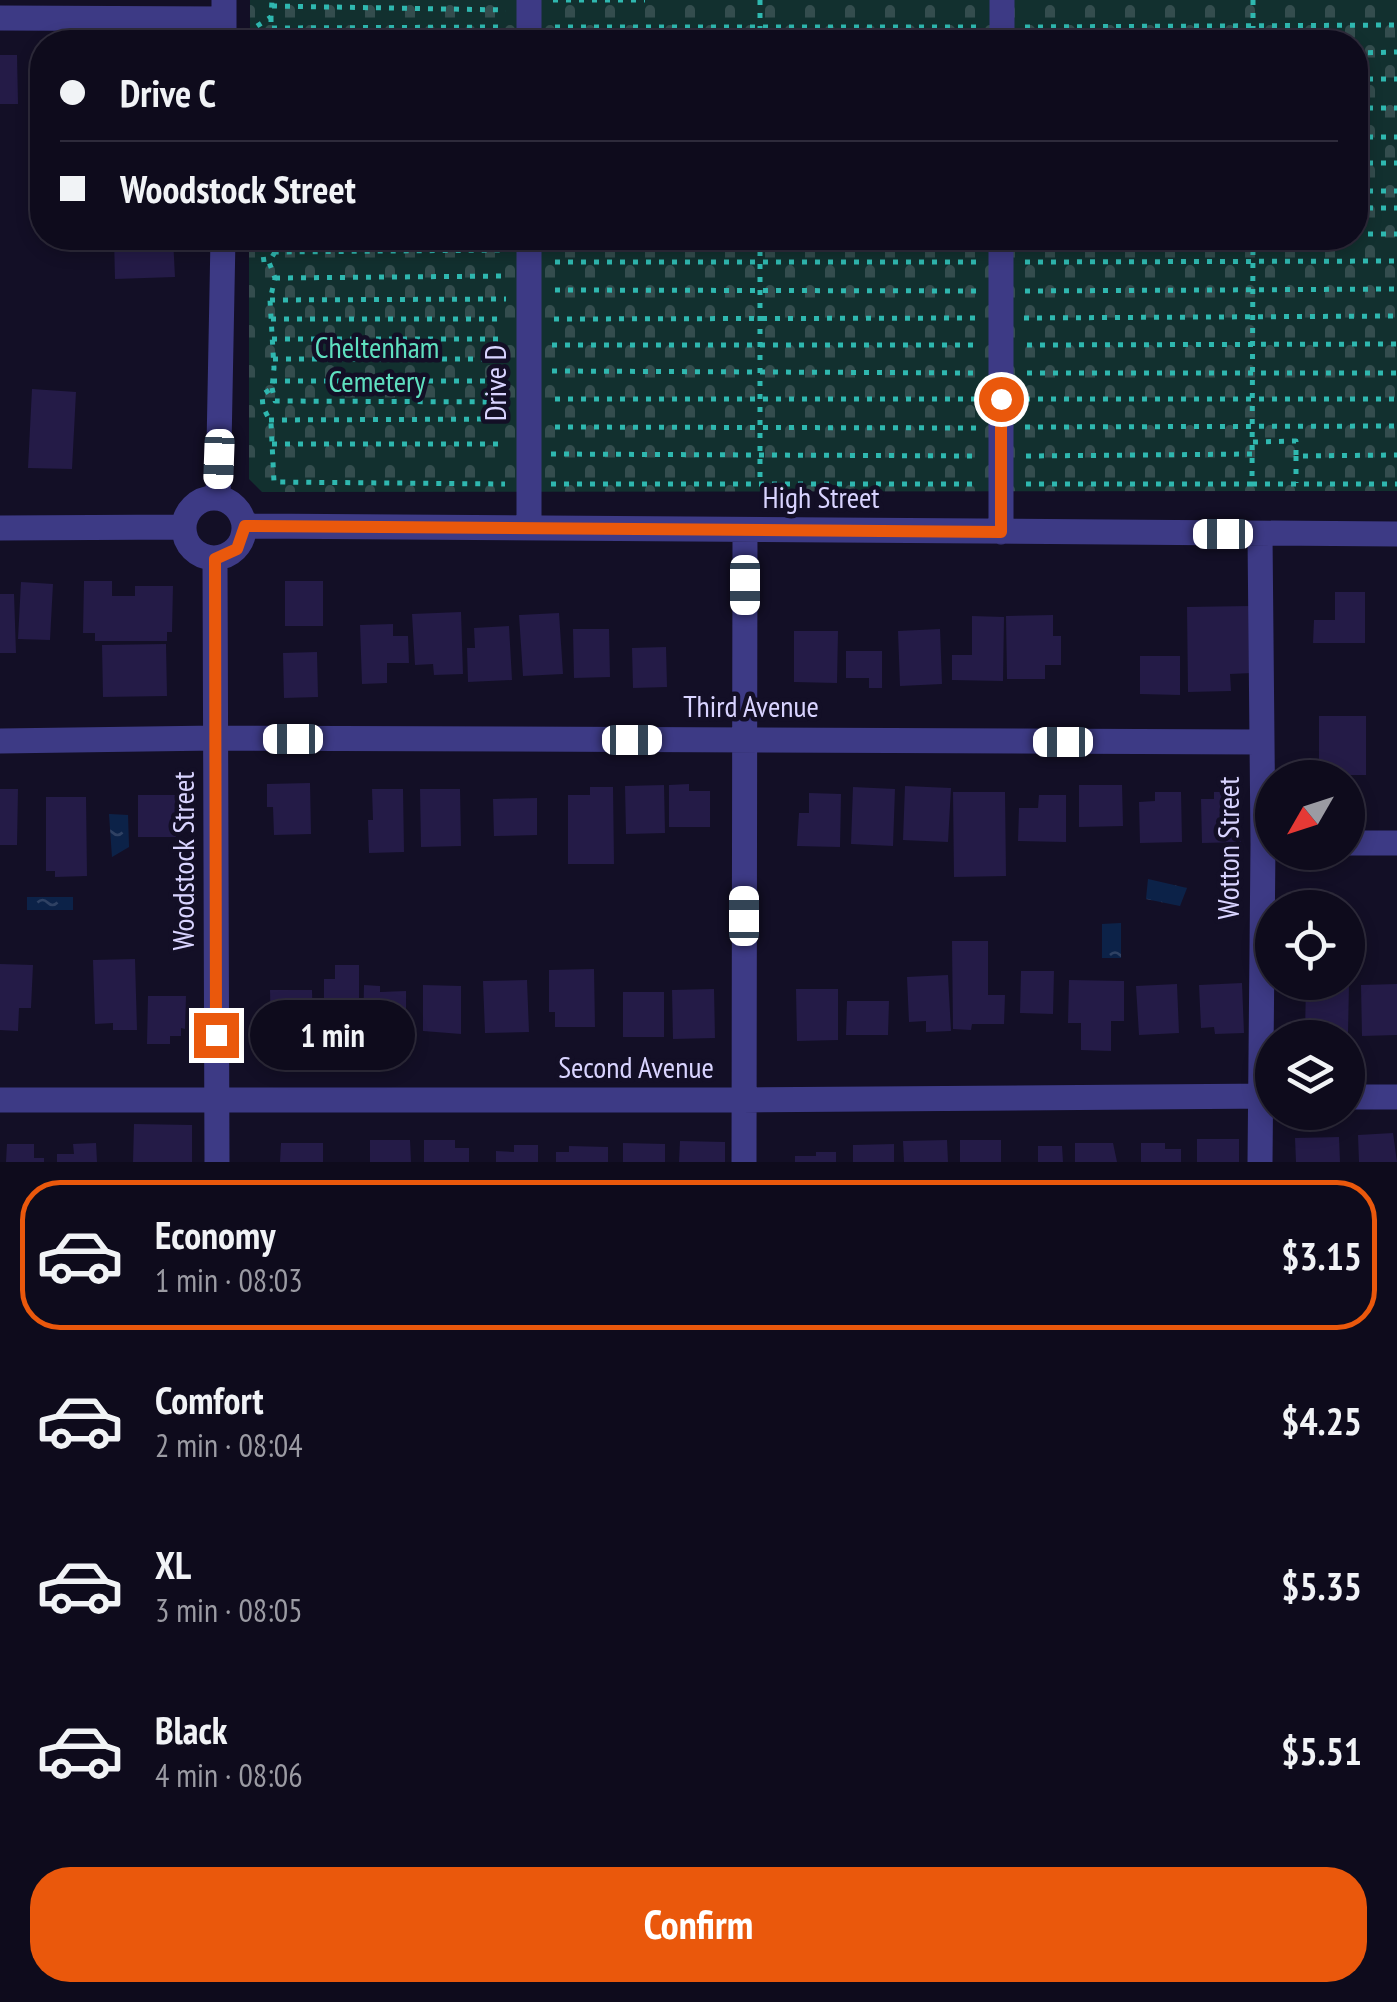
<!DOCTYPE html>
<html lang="en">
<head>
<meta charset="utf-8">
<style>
  :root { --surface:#0e0b1c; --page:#171425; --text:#f1f3f6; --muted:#9b9ba3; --line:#2e2b3b; --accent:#ea580c }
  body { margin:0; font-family:"PT Sans Narrow",sans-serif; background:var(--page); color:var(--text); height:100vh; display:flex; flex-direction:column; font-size:38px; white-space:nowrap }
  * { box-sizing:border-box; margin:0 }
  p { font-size:32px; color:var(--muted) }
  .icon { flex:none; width:55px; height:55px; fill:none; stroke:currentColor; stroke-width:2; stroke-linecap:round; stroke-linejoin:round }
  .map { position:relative; height:1162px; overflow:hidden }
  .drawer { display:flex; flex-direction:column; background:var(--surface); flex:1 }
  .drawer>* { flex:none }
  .banner { position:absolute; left:30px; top:30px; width:1338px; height:220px; border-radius:40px; box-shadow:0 5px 15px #0003,0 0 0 2px var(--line); display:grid; align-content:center; height:220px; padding:0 30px; background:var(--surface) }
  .needle { width:65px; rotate:231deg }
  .buttons { position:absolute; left:1255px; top:760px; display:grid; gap:20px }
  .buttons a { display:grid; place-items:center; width:110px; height:110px; border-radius:50%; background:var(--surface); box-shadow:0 5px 15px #0003,0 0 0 2px var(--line); font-size:50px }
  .end { position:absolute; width:45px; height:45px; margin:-22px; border:12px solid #ea580c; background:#fff; box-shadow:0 0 0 5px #fff }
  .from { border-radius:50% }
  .bubble { position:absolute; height:70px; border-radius:35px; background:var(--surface); box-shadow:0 5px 15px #0003,0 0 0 2px var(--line); font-size:32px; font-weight:800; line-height:70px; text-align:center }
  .car { position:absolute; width:30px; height:60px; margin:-30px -15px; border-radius:12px; box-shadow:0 0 8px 2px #0007; background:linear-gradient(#fff 24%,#345 0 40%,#fff 0 76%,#345 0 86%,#fff 0) }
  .banner b { display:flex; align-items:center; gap:35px; height:95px; font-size:38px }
  .banner b+b { border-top:2px solid var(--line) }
  .banner i { width:25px; height:25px; background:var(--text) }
  ul { padding:18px 0 0; list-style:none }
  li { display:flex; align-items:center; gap:30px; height:150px; margin:0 20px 15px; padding:0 10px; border:5px solid transparent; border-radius:40px }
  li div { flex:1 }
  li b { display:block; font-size:38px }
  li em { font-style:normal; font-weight:800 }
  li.on { border-color:var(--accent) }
  li>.icon { width:90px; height:90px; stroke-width:1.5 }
  .primary-button { display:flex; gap:20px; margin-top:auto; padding:20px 30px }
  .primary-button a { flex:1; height:115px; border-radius:40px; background:var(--accent); color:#fff; font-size:40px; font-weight:800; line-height:115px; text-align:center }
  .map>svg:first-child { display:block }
  .cemetery { fill:url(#cemetery-stones) }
  .water { fill:url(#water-ripples) }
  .building { fill:#241b47 }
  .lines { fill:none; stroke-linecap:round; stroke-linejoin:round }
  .path { stroke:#2fb8b0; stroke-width:5; stroke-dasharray:5 8; stroke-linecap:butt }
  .minor { stroke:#3d3a85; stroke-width:25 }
  .route { stroke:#ea580c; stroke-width:12 }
  .labels { text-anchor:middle; stroke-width:9; stroke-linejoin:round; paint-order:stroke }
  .park-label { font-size:30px; fill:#5fe0c0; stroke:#130f26 }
  .street-label { font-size:30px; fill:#d9d4ff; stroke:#130f26 }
</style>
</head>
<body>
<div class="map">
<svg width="1397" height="1162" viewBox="0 0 1397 1162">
  <defs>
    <pattern id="cemetery-stones" width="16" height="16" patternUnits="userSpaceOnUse" patternTransform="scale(2.5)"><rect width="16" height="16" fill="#12302f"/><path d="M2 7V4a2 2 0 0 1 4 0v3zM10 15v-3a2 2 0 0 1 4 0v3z" fill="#344d4e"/></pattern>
    <pattern id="water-ripples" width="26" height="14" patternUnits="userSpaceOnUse" patternTransform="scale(2.5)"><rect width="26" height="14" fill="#0c2248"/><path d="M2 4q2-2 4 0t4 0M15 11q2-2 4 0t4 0" fill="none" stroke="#2f4163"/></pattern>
  </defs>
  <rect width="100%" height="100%" fill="#130f26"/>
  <!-- cemetery -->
  <path class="cemetery" d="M 250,0 L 1397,0 L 1397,491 L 262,492 L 249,479 L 249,238 L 1355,238 L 1355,42 L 250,42 Z"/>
  <!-- water -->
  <path class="water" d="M 109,814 L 128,815 L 129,847 L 112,857 Z
    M 1148,879 L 1187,888 L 1180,906 L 1146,899 Z
    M 27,897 L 73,897 L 73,910 L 27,910 Z
    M 1121,923 L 1121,958 L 1102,958 L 1102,924 Z"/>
  <!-- building -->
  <path class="building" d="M 0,55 L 17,55 L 18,104 L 0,104 Z
    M 114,238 L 173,238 L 175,277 L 115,279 Z
    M 32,389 L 76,392 L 72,469 L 28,468 Z
    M 84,581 L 112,581 L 112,596 L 135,596 L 135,586 L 173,586 L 172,632 L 167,632 L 167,641 L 95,641 L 95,633 L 83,633 Z
    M 285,581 L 323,581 L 323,626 L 285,626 Z
    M 21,582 L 53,584 L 50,640 L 18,639 Z
    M 1335,592 L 1365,592 L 1365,643 L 1313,643 L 1314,620 L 1335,620 Z
    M 0,594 L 14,594 L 16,653 L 0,653 Z
    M 1250,606 L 1252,673 L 1230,674 L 1231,691 L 1188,692 L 1187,607 Z
    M 461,612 L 463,674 L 434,675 L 433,664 L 415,665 L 412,614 Z
    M 559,613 L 563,674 L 523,676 L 519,615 Z
    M 1053,615 L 1053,636 L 1061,636 L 1061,665 L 1045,665 L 1045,679 L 1007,679 L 1006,616 Z
    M 972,616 L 1004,617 L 1003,681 L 952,680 L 952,655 L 972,655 Z
    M 393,624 L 393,636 L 408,636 L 409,663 L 387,663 L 387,683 L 362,684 L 360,625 Z
    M 509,626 L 512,680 L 468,682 L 467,648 L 475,648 L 474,628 Z
    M 573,629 L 609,629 L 610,677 L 574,678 Z
    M 940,629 L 942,684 L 900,686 L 898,631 Z
    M 794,631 L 838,631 L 837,683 L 794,682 Z
    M 166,644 L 167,696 L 103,697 L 102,645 Z
    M 666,647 L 667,687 L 633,688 L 632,648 Z
    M 846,651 L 882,651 L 882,688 L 869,688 L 869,678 L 846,678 Z
    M 317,652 L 318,697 L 284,698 L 283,653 Z
    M 1140,656 L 1180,656 L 1180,695 L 1140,694 Z
    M 1319,716 L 1366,716 L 1366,775 L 1319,775 Z
    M 310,783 L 311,834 L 274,835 L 273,807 L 267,807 L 267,784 Z
    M 689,784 L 689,791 L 710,791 L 710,827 L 669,827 L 669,785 Z
    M 664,785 L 665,833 L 626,834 L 625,786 Z
    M 1079,785 L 1122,785 L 1123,826 L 1079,827 Z
    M 905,786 L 951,788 L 948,842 L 903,840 Z
    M 590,787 L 613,787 L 614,864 L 568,864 L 568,795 L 590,795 Z
    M 853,787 L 895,789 L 893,846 L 851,844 Z
    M 0,789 L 18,789 L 17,845 L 0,845 Z
    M 372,789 L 403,789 L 404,852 L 369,853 L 368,820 L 373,820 Z
    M 420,789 L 460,789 L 461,846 L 421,847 Z
    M 953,792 L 1005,792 L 1006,876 L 954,877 Z
    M 1155,792 L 1181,792 L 1182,842 L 1140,843 L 1139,802 L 1155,801 Z
    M 1214,792 L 1240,792 L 1241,842 L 1202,843 L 1201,799 L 1214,799 Z
    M 809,793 L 841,794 L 840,847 L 797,846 L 799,813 L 809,813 Z
    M 138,795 L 176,795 L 176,837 L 138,837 Z
    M 1039,795 L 1066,795 L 1066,842 L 1018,841 L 1019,808 L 1038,808 Z
    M 46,797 L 86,797 L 87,876 L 55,877 L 55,871 L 46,871 Z
    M 537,798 L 537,835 L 494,836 L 493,799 Z
    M 952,941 L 988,941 L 988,995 L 1005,995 L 1004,1024 L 972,1024 L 971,1030 L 953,1029 Z
    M 135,959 L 137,1030 L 113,1030 L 113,1023 L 95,1024 L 93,960 Z
    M 0,964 L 33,965 L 31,1008 L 19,1008 L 18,1031 L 0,1030 Z
    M 335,965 L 359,965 L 359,1033 L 333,1033 L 332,1017 L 324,1018 L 324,979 L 335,979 Z
    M 594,969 L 595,1027 L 555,1027 L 555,1012 L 549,1012 L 549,970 Z
    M 1021,971 L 1054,971 L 1053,1014 L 1020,1013 Z
    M 948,975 L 951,1031 L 926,1032 L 926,1021 L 909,1022 L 907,977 Z
    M 527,980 L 529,1032 L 485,1033 L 483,981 Z
    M 1069,980 L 1124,981 L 1124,1021 L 1111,1021 L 1111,1051 L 1081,1050 L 1081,1023 L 1068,1023 Z
    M 1242,983 L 1244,1033 L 1215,1034 L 1214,1027 L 1201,1028 L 1199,985 Z
    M 1306,983 L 1349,984 L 1348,1033 L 1305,1033 Z
    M 1177,984 L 1179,1033 L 1139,1035 L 1136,986 Z
    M 1397,984 L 1397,1035 L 1362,1036 L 1361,985 Z
    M 364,985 L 380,986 L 380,992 L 406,991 L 406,1036 L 383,1037 L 383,1032 L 363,1033 Z
    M 423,985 L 461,986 L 461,1034 L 423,1031 Z
    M 714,989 L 715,1038 L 673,1039 L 672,990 Z
    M 796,989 L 838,989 L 838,1040 L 797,1041 Z
    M 270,990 L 312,990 L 313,1026 L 302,1026 L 302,1041 L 271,1041 Z
    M 623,992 L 664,992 L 664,1037 L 623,1037 Z
    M 148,996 L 186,996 L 185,1029 L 181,1028 L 181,1036 L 170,1036 L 170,1044 L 147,1044 Z
    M 847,1001 L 889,1001 L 888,1035 L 846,1035 Z
    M 134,1124 L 192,1125 L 192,1162 L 133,1162 Z
    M 1393,1133 L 1397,1162 L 1359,1162 L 1358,1135 Z
    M 1339,1137 L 1340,1162 L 1296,1162 L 1295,1138 Z
    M 1197,1139 L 1239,1139 L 1239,1162 L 1197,1162 Z
    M 370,1140 L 410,1140 L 411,1162 L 370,1162 Z
    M 424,1140 L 455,1140 L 455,1148 L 469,1148 L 469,1162 L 424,1162 Z
    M 947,1140 L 948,1162 L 904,1162 L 903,1141 Z
    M 960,1140 L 1001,1140 L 1001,1162 L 960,1162 Z
    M 680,1141 L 725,1142 L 725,1162 L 679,1162 Z
    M 96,1143 L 97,1162 L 57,1162 L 57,1154 L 74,1154 L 73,1144 Z
    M 281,1143 L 323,1143 L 323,1162 L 280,1162 Z
    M 623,1143 L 665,1144 L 665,1162 L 623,1162 Z
    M 1075,1143 L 1113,1143 L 1117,1162 L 1075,1162 Z
    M 1141,1143 L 1165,1143 L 1165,1149 L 1181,1149 L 1181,1162 L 1141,1162 Z
    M 7,1144 L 34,1144 L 34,1158 L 44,1158 L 44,1162 L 6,1162 Z
    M 894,1144 L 894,1162 L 853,1162 L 853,1145 Z
    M 514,1145 L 538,1145 L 538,1162 L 496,1162 L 496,1151 L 514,1152 Z
    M 569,1146 L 608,1147 L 608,1162 L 556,1162 L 556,1152 L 569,1152 Z
    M 1038,1146 L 1062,1146 L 1063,1162 L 1038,1162 Z
    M 816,1152 L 836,1152 L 836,1162 L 795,1162 L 795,1156 L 816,1156 Z"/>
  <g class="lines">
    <!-- path -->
    <path class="path" d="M 553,0 L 645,0
      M 760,0 L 760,42
      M 1253,0 L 1253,42
      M 272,6 L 506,10
      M 271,17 L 271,42
      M 257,26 L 271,17 L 272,0
      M 555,27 L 979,27
      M 1025,27 L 1397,25
      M 272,28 L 504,27
      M 1355,53 L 1397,52
      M 1355,79 L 1397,79
      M 1355,108 L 1397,108
      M 1355,137 L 1397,137
      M 1355,163 L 1397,163
      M 1355,191 L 1397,191
      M 1355,208 L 1397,208
      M 1355,234 L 1397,234
      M 272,238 L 275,252 L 506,250
      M 760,238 L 760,484
      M 275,252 L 269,262 L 275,278 L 270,300 L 274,368 L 272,388 L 262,395 L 263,407 L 271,423 L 274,482 L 505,484
      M 264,262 L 262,247 L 268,238
      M 555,262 L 979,262
      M 1025,262 L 1397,261
      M 275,278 L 507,276
      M 555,290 L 979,291
      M 1025,291 L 1397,289
      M 270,300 L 506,299
      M 1024,318 L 1397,316
      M 271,319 L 503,319
      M 554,319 L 978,318
      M 272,339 L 506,339
      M 552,345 L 976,345
      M 1027,345 L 1397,344
      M 273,359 L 506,359
      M 552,371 L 976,373
      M 1027,373 L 1397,373
      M 272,381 L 506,381
      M 272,388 L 275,401 L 506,402
      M 555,399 L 979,399
      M 1025,399 L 1397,399
      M 269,420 L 506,419
      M 555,427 L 979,428
      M 1025,427 L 1397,426
      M 1253,442 L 1296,441 L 1296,456 L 1397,455
      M 272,444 L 506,444
      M 551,454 L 975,456
      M 1026,456 L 1253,454
      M 1296,456 L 1296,483
      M 551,484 L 975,484
      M 1026,484 L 1252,484 L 1253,238
      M 1252,484 L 1397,484"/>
    <!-- minor -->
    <path class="minor" d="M 224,0 L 224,42
      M 0,18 L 224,19
      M 529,42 L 529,0
      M 1002,42 L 1002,0
      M 529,238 L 529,528
      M184 528a30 30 0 1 1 60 0a30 30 0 1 1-60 0Z
      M 218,498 L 223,238
      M 245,526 L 1397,534
      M 0,528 L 184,527
      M 1001,532 L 1001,238
      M 1260,535 L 1263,844 L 1260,1162
      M 215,559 L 217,1162
      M 0,741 L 217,738 L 1261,742
      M 1348,843 L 1397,843
      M 1348,1097 L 1397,1097
      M 0,1100 L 743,1100 L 1272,1096
      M 744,1162 L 745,530"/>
  </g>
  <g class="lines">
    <!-- route -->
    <path class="route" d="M 216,1035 L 215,559 L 237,549 L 245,526 L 1001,532 L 1001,399"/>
  </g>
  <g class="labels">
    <!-- park labels -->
    <g class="park-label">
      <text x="377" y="358">Cheltenham<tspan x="377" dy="34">Cemetery</tspan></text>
    </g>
    <!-- street labels -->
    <g class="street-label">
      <text transform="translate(496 383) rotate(-90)" y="10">Drive D</text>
      <text x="821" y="508">High Street</text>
      <text x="751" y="717">Third Avenue</text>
      <text transform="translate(1229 848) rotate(-90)" y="10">Wotton Street</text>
      <text transform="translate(184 861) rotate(-90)" y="10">Woodstock Street</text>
      <text x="636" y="1078">Second Avenue</text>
    </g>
  </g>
</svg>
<div class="buttons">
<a><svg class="needle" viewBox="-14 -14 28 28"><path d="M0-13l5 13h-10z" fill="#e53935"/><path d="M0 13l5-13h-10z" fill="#9b9ba3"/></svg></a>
<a><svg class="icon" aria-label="locate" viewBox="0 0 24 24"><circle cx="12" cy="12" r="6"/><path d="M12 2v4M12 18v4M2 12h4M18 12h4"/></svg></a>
<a><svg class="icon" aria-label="layers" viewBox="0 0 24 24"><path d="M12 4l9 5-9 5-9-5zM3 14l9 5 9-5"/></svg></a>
</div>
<i class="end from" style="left:1001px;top:399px"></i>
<i class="end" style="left:216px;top:1035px"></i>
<div class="bubble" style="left:250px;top:1000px;width:165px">1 min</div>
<i class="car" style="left:219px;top:459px;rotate:182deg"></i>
<i class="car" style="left:1223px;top:534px;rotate:270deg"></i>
<i class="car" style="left:745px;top:585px;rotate:180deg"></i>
<i class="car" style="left:293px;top:739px;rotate:270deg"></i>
<i class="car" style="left:632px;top:740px;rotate:90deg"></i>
<i class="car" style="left:1063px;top:742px;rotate:270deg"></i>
<i class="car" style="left:744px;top:916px;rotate:0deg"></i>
<div class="banner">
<b><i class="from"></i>Drive C</b>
<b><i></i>Woodstock Street</b>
</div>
</div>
<section class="drawer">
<ul>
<li class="on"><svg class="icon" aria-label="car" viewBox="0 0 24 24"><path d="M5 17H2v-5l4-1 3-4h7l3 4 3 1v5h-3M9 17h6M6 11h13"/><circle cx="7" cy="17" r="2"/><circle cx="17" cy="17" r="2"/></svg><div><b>Economy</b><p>1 min · 08:03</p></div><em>$3.15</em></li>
<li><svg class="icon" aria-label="car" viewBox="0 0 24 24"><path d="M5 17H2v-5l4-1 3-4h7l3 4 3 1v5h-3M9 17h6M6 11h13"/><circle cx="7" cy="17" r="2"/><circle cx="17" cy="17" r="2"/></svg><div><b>Comfort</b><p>2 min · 08:04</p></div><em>$4.25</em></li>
<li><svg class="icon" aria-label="car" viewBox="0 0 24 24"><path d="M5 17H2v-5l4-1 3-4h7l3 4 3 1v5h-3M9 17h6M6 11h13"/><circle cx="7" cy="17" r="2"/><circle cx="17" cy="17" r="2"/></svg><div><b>XL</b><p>3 min · 08:05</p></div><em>$5.35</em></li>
<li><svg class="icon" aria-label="car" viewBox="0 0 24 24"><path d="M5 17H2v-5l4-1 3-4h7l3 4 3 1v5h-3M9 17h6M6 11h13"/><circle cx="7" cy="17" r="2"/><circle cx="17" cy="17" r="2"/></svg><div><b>Black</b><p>4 min · 08:06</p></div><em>$5.51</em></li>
</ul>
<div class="primary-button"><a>Confirm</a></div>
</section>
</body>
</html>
